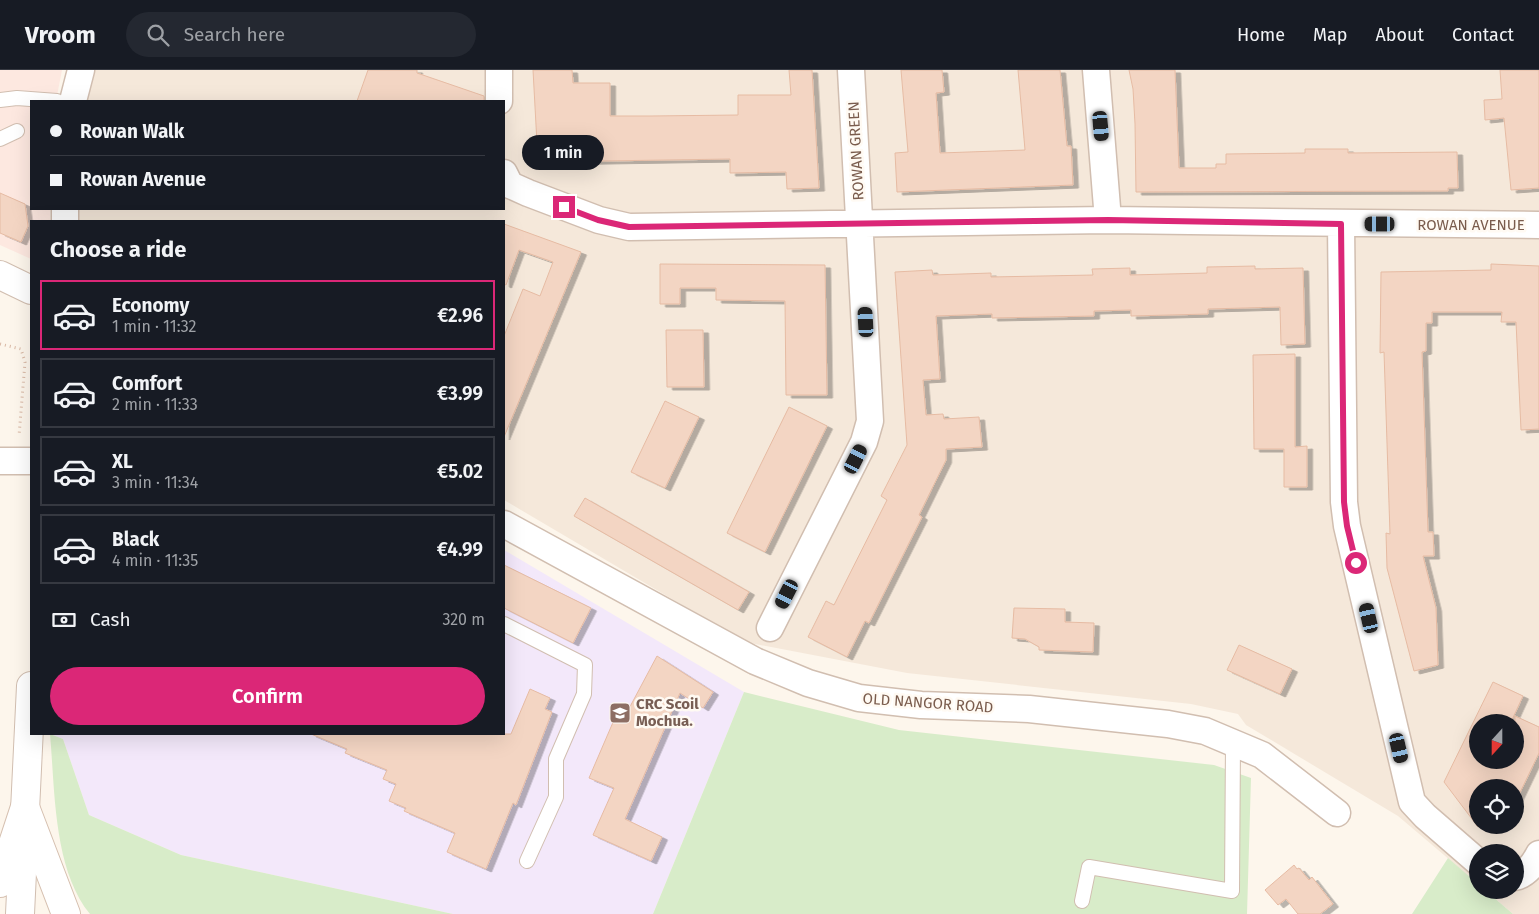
<!DOCTYPE html>
<html lang="en">
<head>
<meta charset="utf-8">
<style>
  :root { --surface:#171b24; --page:#242831; --text:#f1f3f6; --muted:#9ea1a6; --line:#363941; --accent:#db2777 }
  body { margin:0; font-family:"Fira Sans",sans-serif; background:var(--page); color:var(--text); height:100vh; display:flex; flex-direction:column; font-size:19px; white-space:nowrap }
  * { box-sizing:border-box; margin:0 }
  p { font-size:16px; color:var(--muted) }
  .icon { flex:none; width:28px; height:28px; fill:none; stroke:currentColor; stroke-width:2; stroke-linecap:round; stroke-linejoin:round }
  .map { position:relative; flex:1; overflow:hidden }
  .panel { position:absolute; left:30px; top:150px; width:475px; height:515px; display:flex; flex-direction:column; background:var(--surface); border-radius:0px; box-shadow:0 5px 20px #0002 }
  .panel>* { flex:none }
  .banner { position:absolute; left:30px; top:30px; width:475px; height:110px; border-radius:0px; box-shadow:0 5px 20px #0002; display:grid; align-content:center; height:110px; padding:0 20px; background:var(--surface) }
  .needle { width:32px; rotate:201deg }
  .buttons { position:absolute; left:1469px; top:644px; display:grid; gap:10px }
  .buttons a { display:grid; place-items:center; width:55px; height:55px; border-radius:50%; background:var(--surface); box-shadow:0 5px 20px #0002; font-size:25px }
  .end { position:absolute; width:22px; height:22px; margin:-11px; border:6px solid #db2777; background:#fff; box-shadow:0 0 0 2px #fff }
  .from { border-radius:50% }
  .bubble { position:absolute; height:35px; border-radius:18px; background:var(--surface); box-shadow:0 5px 20px #0002; font-size:16px; font-weight:600; line-height:35px; text-align:center }
  .car { position:absolute; width:15px; height:30px; margin:-15px -8px; border-radius:6px; box-shadow:0 0 4px 1px #0007; background:linear-gradient(#222 24%,#8ab4d8 0 40%,#222 0 76%,#8ab4d8 0 86%,#222 0) }
  .banner b { display:flex; align-items:center; gap:18px; height:48px; font-size:19px }
  .banner b+b { border-top:1px solid var(--line) }
  .banner i { width:12px; height:12px; background:var(--text) }
  ul { padding:0; list-style:none }
  li { display:flex; align-items:center; gap:15px; height:70px; margin:0 10px 8px; padding:0 10px; border:2px solid var(--line); border-radius:0px }
  li div { flex:1 }
  li b { display:block; font-size:19px }
  li em { font-style:normal; font-weight:600 }
  li.active { border-color:var(--accent) }
  li>.icon { width:45px; height:45px; stroke-width:1.5 }
  h2 { padding:0 20px; font-size:22px; line-height:60px }
  .pay { display:flex; align-items:center; gap:12px; height:55px; padding:0 20px; font-size:19px }
  .pay p { margin-inline-start:auto }
  .primary-button { display:flex; gap:10px; margin-top:auto; padding:10px 20px }
  .primary-button a { flex:1; height:58px; border-radius:30px; background:var(--accent); color:#fff; font-size:20px; font-weight:600; line-height:58px; text-align:center }
  header { display:flex; align-items:center; gap:30px; box-sizing:border-box; height:70px; padding:0 25px; background:var(--surface); border-bottom:1px solid var(--line) }
  header strong { font-size:24px }
  nav { display:flex; gap:28px; margin-inline-start:auto; font-size:18px }
  .search { width:350px; height:45px; background:var(--page); display:flex; align-items:center; gap:12px; box-sizing:border-box; padding:0 18px; border-radius:28px; color:var(--muted); font-size:19px }
  .map>svg:first-child { display:block }
  .residential { fill:#f5e8da; fill-rule:evenodd }
  .commercial { fill:#fde8e0 }
  .education { fill:#f3e8fa }
  .green { fill:#d8ecc9 }
  .building { fill:#f3d5c3; stroke:#e6bba3; filter:url(#shadow) }
  .lines { fill:none; stroke-linecap:round; stroke-linejoin:round }
  .service-casing { stroke:#d1beb0; stroke-width:16 }
  .minor-casing { stroke:#d1beb0; stroke-width:29 }
  .tertiary-casing { stroke:#d1beb0; stroke-width:30 }
  .secondary-casing { stroke:#d6c0b0; stroke-width:30 }
  .path { stroke:#d9b8a5; stroke-width:3; stroke-dasharray:1 4; stroke-linecap:butt }
  .service { stroke:#fff; stroke-width:14 }
  .minor { stroke:#fff; stroke-width:26 }
  .tertiary { stroke:#fff; stroke-width:28 }
  .secondary { stroke:#fff; stroke-width:28 }
  .route { stroke:#db2777; stroke-width:6 }
  .labels { text-anchor:middle; stroke-width:5; stroke-linejoin:round; paint-order:stroke }
  .street-label { font-size:15px; fill:#7a5c4d; stroke:#fffaf3 }
  .education-label { font-size:15px; font-weight:bold; fill:#785e54; stroke:#fffaf3; text-anchor:start }
</style>
</head>
<body>
<header>
<strong>Vroom</strong>
<div class="search"><svg class="icon" aria-label="search" viewBox="0 0 24 24"><circle cx="10" cy="10" r="6"/><path d="M15 15l6 6"/></svg>Search here</div>
<nav><a>Home</a><a>Map</a><a>About</a><a>Contact</a></nav>
</header>
<div class="map">
<svg width="1539" height="844" viewBox="0 0 1539 844">
  <defs>
    <filter id="shadow"><feDropShadow dx="5.5" dy="3" stdDeviation="0" flood-color="#0004"/></filter>
  </defs>
  <rect width="100%" height="100%" fill="#fdf6ec"/>
  <!-- residential -->
  <path class="residential" d="M 95,0 L 1539,0 L 1539,844 L 1513,844 L 1485,820 L 1515,820 L 1515,782 L 1478,782 L 1477,813 L 1398,746 L 1246,655 L 1238,644 L 1191,634 L 907,603 L 745,572 L 504,430 L 504,151 L 72,151 L 72,139 L 504,139 L 504,31 L 86,31 ZM 1478,652 L 1515,652 L 1515,690 L 1478,690 ZM 1478,718 L 1515,718 L 1515,755 L 1478,755 Z"/>
  <!-- commercial -->
  <path class="commercial" d="M 0,0 L 62,0 L 56,31 L 31,31 L 31,139 L 50,139 L 50,151 L 31,151 L 31,189 L 0,175 Z"/>
  <!-- education -->
  <path class="education" d="M 504,480 L 744,622 L 653,844 L 453,844 L 181,785 L 89,745 L 63,669 L 50,664 L 504,664 Z"/>
  <!-- green -->
  <path class="green" d="M 744,622 L 899,660 L 1214,695 L 1251,708 L 1247,844 L 653,844 Z
    M 50,664 L 63,669 L 89,745 L 181,785 L 453,844 L 90,844 C 53,799 55,719 50,664 Z
    M 1448,788 L 1477,813 L 1478,820 L 1485,820 L 1513,844 L 1412,844 Z"/>
  <!-- building -->
  <path class="building" d="M 368,0 L 417,0 L 417,3 L 484,26 L 484,31 L 357,31 Z
    M 533,0 L 572,0 L 573,13 L 610,13 L 610,46 L 650,46 L 738,45 L 738,25 L 791,25 L 789,0 L 812,0 L 819,118 L 787,119 L 786,102 L 730,103 L 730,89 L 538,92 Z
    M 901,0 L 942,0 L 944,22 L 936,23 L 940,83 L 1025,80 L 1018,0 L 1060,0 L 1067,76 L 1071,76 L 1073,115 L 897,122 L 895,83 L 908,82 Z
    M 1129,0 L 1175,0 L 1179,98 L 1216,98 L 1216,94 L 1226,94 L 1226,84 L 1305,83 L 1305,79 L 1348,79 L 1348,83 L 1457,82 L 1458,118 L 1448,118 L 1448,121 L 1136,122 L 1135,54 L 1133,19 Z
    M 1500,0 L 1539,0 L 1539,118 L 1511,120 L 1504,48 L 1485,50 L 1484,30 L 1502,29 Z
    M 0,123 L 25,134 L 28,156 L 21,172 L 0,163 Z
    M 504,154 L 581,182 L 504,367 L 504,266 L 523,219 L 540,226 L 553,192 L 519,180 L 506,215 L 504,214 Z
    M 660,194 L 825,195 L 827,325 L 786,325 L 785,231 L 716,230 L 716,218 L 680,218 L 680,234 L 660,234 Z
    M 1491,194 L 1539,196 L 1539,359 L 1521,360 L 1516,252 L 1501,252 L 1502,242 L 1432,242 L 1432,253 L 1426,253 L 1426,281 L 1422,282 L 1428,462 L 1433,462 L 1434,486 L 1423,486 L 1436,538 L 1438,595 L 1414,601 L 1387,498 L 1386,463 L 1390,464 L 1384,282 L 1380,283 L 1381,202 L 1491,200 Z
    M 1255,196 L 1255,199 L 1303,198 L 1305,274 L 1281,275 L 1280,237 L 1208,239 L 1208,244 L 1131,246 L 1131,240 L 1094,241 L 1094,246 L 992,248 L 992,244 L 936,246 L 940,309 L 923,310 L 926,345 L 943,344 L 944,349 L 979,347 L 982,377 L 946,379 L 946,390 L 919,445 L 922,447 L 869,553 L 865,551 L 847,587 L 808,567 L 826,531 L 834,535 L 887,430 L 881,426 L 907,375 L 895,202 L 932,200 L 933,205 L 991,203 L 991,207 L 1093,205 L 1092,199 L 1130,198 L 1130,205 L 1207,203 L 1207,197 Z
    M 666,260 L 703,260 L 704,317 L 667,317 Z
    M 1295,284 L 1295,377 L 1307,376 L 1307,417 L 1284,417 L 1284,379 L 1254,379 L 1253,285 Z
    M 665,331 L 699,347 L 665,418 L 631,402 Z
    M 789,337 L 827,356 L 765,482 L 727,463 Z
    M 585,428 L 749,522 L 738,540 L 574,446 Z
    M 504,495 L 591,538 L 573,573 L 504,538 Z
    M 1014,538 L 1065,539 L 1065,552 L 1094,553 L 1093,582 L 1039,580 L 1039,577 L 1025,569 L 1012,568 Z
    M 1239,575 L 1292,599 L 1280,624 L 1227,600 Z
    M 657,586 L 713,622 L 703,638 L 680,623 L 625,749 L 662,767 L 651,791 L 593,765 L 614,718 L 589,708 L 617,643 L 625,646 Z
    M 1493,612 L 1523,626 L 1511,652 L 1478,652 L 1478,690 L 1515,690 L 1515,646 L 1539,657 L 1539,683 L 1515,733 L 1515,718 L 1478,718 L 1478,757 L 1444,712 Z
    M 530,619 L 550,628 L 545,639 L 552,642 L 516,735 L 513,733 L 486,799 L 447,782 L 455,763 L 404,741 L 406,738 L 389,731 L 396,714 L 383,709 L 387,700 L 345,683 L 347,679 L 311,664 L 511,664 Z
    M 1294,795 L 1297,799 L 1299,798 L 1309,810 L 1312,807 L 1333,834 L 1320,844 L 1298,844 L 1286,829 L 1278,835 L 1265,820 Z"/>
  <g class="lines">
    <!-- service casing -->
    <g class="service-casing">
      <path id="service" d="M 0,30 L 17,28 L 57,31
        M 0,69 L 17,61
        M 504,554 L 585,595 L 584,624 L 556,689 L 556,727 L 527,791
        M 1082,831 L 1089,797 L 1232,821 L 1233,671"/>
    </g>
    <!-- minor casing -->
    <g class="minor-casing">
      <path id="minor" d="M 499,0 L 499,31
        M 1096,0 L 1108,150
        M 73,31 L 81,0
        M 504,103 L 510,115 L 528,123 L 599,150 L 629,157 L 1108,150 L 1539,155
        M 65,139 L 65,151
        M 1341,154 L 1344,432 L 1347,456 L 1412,732 L 1425,746 L 1478,792
        M 0,391 L 31,391
        M 504,454 L 755,591 L 808,613 L 859,628 L 921,635 L 1029,639 L 1168,654 L 1205,661 L 1262,685 L 1337,743
        M 770,558 L 864,372 L 870,351 L 851,0
        M 1515,807 C 1527,804 1534,794 1539,784"/>
    </g>
    <!-- tertiary casing -->
    <g class="tertiary-casing">
      <path id="tertiary" d="M 0,205 L 31,220
        M 20,844 L 31,616"/>
    </g>
    <!-- secondary casing -->
    <g class="secondary-casing">
      <path id="secondary" d="M 25,737 L 66,844
        M 0,813 L 25,737"/>
    </g>
    <!-- path -->
    <path class="path" d="M 0,274 L 21,279 L 25,292 L 19,366"/>
    <!-- service -->
    <use href="#service" class="service"/>
    <!-- minor -->
    <use href="#minor" class="minor"/>
    <!-- tertiary -->
    <use href="#tertiary" class="tertiary"/>
    <!-- secondary -->
    <use href="#secondary" class="secondary"/>
  </g>
  <g class="lines">
    <!-- route -->
    <path class="route" d="M 564,137 L 598,150 L 629,157 L 1108,150 L 1341,154 L 1344,432 L 1347,456 L 1356,493"/>
  </g>
  <!-- icons -->
  <defs>
    <g id="school-square" transform="scale(1.125)"><rect x="-9" y="-9" width="18" height="18" rx="4" fill="#8d6e63" stroke="#fffaf3"/><path d="M0-5L7-2L0 1L-7-2ZM-4 1L0 2.5L4 1V4Q0 6-4 4Z" fill="#fff"/></g>
  </defs>
  <g fill-rule="evenodd">
    <use href="#school-square" x="620" y="643"/>
  </g>
  <g class="labels">
    <!-- street labels -->
    <g class="street-label">
      <text transform="translate(856 81) rotate(-93)" y="5">ROWAN GREEN</text>
      <text x="1471" y="160">ROWAN AVENUE</text>
      <text transform="translate(928 633) rotate(4)" y="5">OLD NANGOR ROAD</text>
    </g>
    <!-- education labels -->
    <g class="education-label">
      <text x="636" y="639">CRC Scoil<tspan x="636" dy="17">Mochua.</tspan></text>
    </g>
  </g>
</svg>
<div class="buttons">
<a><svg class="needle" viewBox="-14 -14 28 28"><path d="M0-13l5 13h-10z" fill="#e53935"/><path d="M0 13l5-13h-10z" fill="#9ea1a6"/></svg></a>
<a><svg class="icon" aria-label="locate" viewBox="0 0 24 24"><circle cx="12" cy="12" r="6"/><path d="M12 2v4M12 18v4M2 12h4M18 12h4"/></svg></a>
<a><svg class="icon" aria-label="layers" viewBox="0 0 24 24"><path d="M12 4l9 5-9 5-9-5zM3 14l9 5 9-5"/></svg></a>
</div>
<i class="end from" style="left:1356px;top:493px"></i>
<i class="end" style="left:564px;top:137px"></i>
<div class="bubble" style="left:522px;top:65px;width:82px">1 min</div>
<i class="car" style="left:1101px;top:56px;rotate:175deg"></i>
<i class="car" style="left:1380px;top:154px;rotate:270deg"></i>
<i class="car" style="left:866px;top:252px;rotate:357deg"></i>
<i class="car" style="left:856px;top:389px;rotate:27deg"></i>
<i class="car" style="left:787px;top:524px;rotate:207deg"></i>
<i class="car" style="left:1369px;top:548px;rotate:347deg"></i>
<i class="car" style="left:1399px;top:678px;rotate:167deg"></i>
<div class="banner">
<b><i class="from"></i>Rowan Walk</b>
<b><i></i>Rowan Avenue</b>
</div>
<section class="panel">
<h2>Choose a ride</h2>
<ul>
<li class="active"><svg class="icon" aria-label="car" viewBox="0 0 24 24"><path d="M5 17H2v-5l4-1 3-4h7l3 4 3 1v5h-3M9 17h6M6 11h13"/><circle cx="7" cy="17" r="2"/><circle cx="17" cy="17" r="2"/></svg><div><b>Economy</b><p>1 min · 11:32</p></div><em>€2.96</em></li>
<li><svg class="icon" aria-label="car" viewBox="0 0 24 24"><path d="M5 17H2v-5l4-1 3-4h7l3 4 3 1v5h-3M9 17h6M6 11h13"/><circle cx="7" cy="17" r="2"/><circle cx="17" cy="17" r="2"/></svg><div><b>Comfort</b><p>2 min · 11:33</p></div><em>€3.99</em></li>
<li><svg class="icon" aria-label="car" viewBox="0 0 24 24"><path d="M5 17H2v-5l4-1 3-4h7l3 4 3 1v5h-3M9 17h6M6 11h13"/><circle cx="7" cy="17" r="2"/><circle cx="17" cy="17" r="2"/></svg><div><b>XL</b><p>3 min · 11:34</p></div><em>€5.02</em></li>
<li><svg class="icon" aria-label="car" viewBox="0 0 24 24"><path d="M5 17H2v-5l4-1 3-4h7l3 4 3 1v5h-3M9 17h6M6 11h13"/><circle cx="7" cy="17" r="2"/><circle cx="17" cy="17" r="2"/></svg><div><b>Black</b><p>4 min · 11:35</p></div><em>€4.99</em></li>
</ul>
<div class="pay"><svg class="icon" aria-label="cash" viewBox="0 0 24 24"><path d="M3 7h18v10H3z"/><circle cx="12" cy="12" r="2"/></svg>Cash<p>320 m</p></div>
<div class="primary-button"><a>Confirm</a></div>
</section>
</div>
</body>
</html>
